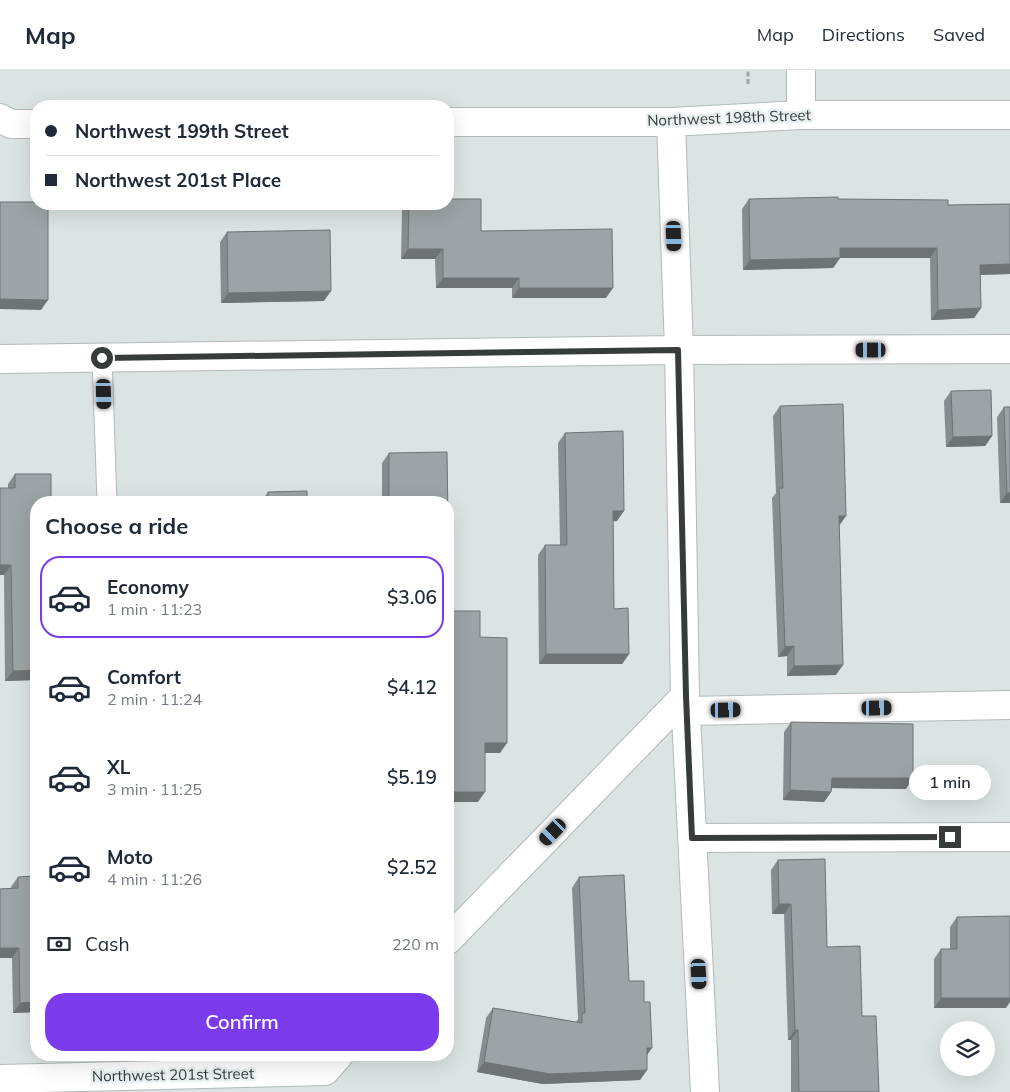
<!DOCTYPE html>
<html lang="en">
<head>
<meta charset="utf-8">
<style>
  :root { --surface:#fff; --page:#f2f2f3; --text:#1f2937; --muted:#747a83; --line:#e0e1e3; --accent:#7c3aed }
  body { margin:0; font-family:Mulish,sans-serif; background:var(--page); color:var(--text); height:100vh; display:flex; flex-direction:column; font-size:19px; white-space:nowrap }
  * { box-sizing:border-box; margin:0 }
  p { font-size:16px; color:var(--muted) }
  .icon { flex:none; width:28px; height:28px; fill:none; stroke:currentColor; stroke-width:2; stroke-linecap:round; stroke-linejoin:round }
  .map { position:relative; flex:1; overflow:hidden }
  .drawer { position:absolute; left:30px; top:426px; width:424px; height:565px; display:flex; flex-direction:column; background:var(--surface); border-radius:20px; box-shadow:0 5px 20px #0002 }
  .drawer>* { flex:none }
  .banner { position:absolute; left:30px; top:30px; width:424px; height:110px; border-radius:20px; box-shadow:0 5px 20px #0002; display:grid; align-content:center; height:110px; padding:0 15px; background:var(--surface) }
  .fabs { position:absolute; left:940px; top:951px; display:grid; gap:10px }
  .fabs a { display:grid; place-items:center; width:55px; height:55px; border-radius:50%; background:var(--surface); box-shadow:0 5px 20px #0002; font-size:25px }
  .end { position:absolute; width:22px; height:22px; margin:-11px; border:6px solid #383b3b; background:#fff; box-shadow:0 0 0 2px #fff }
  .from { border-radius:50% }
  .bubble { position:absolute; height:35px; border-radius:18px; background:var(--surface); box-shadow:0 5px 20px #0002; font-size:16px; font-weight:600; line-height:35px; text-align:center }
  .car { position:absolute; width:15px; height:30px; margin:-15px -8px; border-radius:6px; box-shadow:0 0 4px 1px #0007; background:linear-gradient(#222 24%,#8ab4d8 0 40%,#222 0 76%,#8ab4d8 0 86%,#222 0) }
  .banner b { display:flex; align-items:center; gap:18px; height:48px; font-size:19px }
  .banner b+b { border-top:1px solid var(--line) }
  .banner i { width:12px; height:12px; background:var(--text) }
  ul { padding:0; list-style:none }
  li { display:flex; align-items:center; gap:15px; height:82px; margin:0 10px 8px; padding:0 5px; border:2px solid transparent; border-radius:20px }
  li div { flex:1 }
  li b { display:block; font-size:19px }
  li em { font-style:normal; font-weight:600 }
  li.selected { border-color:var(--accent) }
  li>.icon { width:45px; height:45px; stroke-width:1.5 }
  h2 { padding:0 15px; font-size:22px; line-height:60px }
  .pay { display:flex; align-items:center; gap:12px; height:55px; padding:0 15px; font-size:19px }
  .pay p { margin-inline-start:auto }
  .action { display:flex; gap:10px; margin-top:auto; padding:10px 15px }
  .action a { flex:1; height:58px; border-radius:20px; background:var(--accent); color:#fff; font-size:20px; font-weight:600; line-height:58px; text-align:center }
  header { display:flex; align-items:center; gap:30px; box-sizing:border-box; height:70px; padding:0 25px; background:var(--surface); border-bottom:1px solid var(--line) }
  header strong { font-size:24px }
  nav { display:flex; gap:28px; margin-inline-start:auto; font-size:18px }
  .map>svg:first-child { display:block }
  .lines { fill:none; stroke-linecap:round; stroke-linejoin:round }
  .lane-casing { stroke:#b2b9b9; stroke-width:21 }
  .street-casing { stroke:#b2b9b9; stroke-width:30 }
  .path { stroke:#a2a8a8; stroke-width:3; stroke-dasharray:5 2.5; stroke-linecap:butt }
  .lane { stroke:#fff; stroke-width:19 }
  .street { stroke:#fff; stroke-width:28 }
  .wall { fill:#878d8e }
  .shaded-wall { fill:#6e7374 }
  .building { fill:#9da4a5; stroke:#6e7374 }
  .route { stroke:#383b3b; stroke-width:6 }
  .labels { text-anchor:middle; stroke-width:5; stroke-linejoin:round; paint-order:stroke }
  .street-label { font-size:15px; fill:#383b3b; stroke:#e9f0f1 }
</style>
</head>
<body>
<header>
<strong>Map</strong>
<nav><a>Map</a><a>Directions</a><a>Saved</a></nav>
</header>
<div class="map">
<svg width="1010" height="1022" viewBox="0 0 1010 1022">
  <rect width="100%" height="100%" fill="#dbe3e3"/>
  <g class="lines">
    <!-- lane casing -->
    <g class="lane-casing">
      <path id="lane" d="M 102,288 L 107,432"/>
    </g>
    <!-- street casing -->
    <g class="street-casing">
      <path id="street" d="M 801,0 L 801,45
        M 0,48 L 11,54 L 36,54
        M 448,52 L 671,52 L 801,45 L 1010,45
        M 671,52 L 679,280 L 685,626 L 705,1022
        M 0,289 L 679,280 L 1010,279
        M 688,641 L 1010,635
        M 692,768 L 1010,767
        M 448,870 L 685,626
        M 0,1009 L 325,1001 L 339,985"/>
    </g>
    <!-- path -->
    <path class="path" d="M 748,14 L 748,0"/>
    <!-- lane -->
    <use href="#lane" class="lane"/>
    <!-- street -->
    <use href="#street" class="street"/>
  </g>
  <!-- wall -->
  <path class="wall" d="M 749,129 L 838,129 L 948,135 L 1010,134 L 1010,204 L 980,205 L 981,238 L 974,248 L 931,250 L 930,188 L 840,188 L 833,198 L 743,200 L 742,139 Z
    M 405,134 L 448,134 L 481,161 L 606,228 L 512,228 L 512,218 L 436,218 L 435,189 L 401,189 L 402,138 Z
    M 227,162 L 324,231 L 221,233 L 220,172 Z
    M 951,321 L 992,366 L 985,376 L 946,377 L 944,331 Z
    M 780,336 L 839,456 L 836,605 L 787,606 L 787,586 L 778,587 L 772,428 L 776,423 L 773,346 Z
    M 1004,337 L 1010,433 L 1000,433 L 997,347 Z
    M 565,363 L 617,451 L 613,451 L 614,539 L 629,584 L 622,594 L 539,594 L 538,485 L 545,475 L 560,475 L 558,373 Z
    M 389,383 L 448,432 L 382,432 L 382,393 Z
    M 15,404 L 36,610 L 5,611 L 4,505 L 0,505 L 0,418 L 8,418 L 8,414 Z
    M 268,422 L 307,431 L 359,432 L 261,432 Z
    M 791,652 L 906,719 L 832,718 L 831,722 L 824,732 L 783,730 L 784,662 Z
    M 778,790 L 827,877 L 862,946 L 879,1022 L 791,1022 L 791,970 L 788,970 L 784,844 L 772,844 L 771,800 Z
    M 36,806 L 36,942 L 13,943 L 12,888 L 0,888 L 0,819 L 11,818 L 11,817 L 18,807 Z
    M 579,807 L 629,911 L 647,986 L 647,1000 L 640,1010 L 543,1014 L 477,1002 L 486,948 L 493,938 L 576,952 L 578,949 L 572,818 Z
    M 957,847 L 1006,938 L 934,938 L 934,889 L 941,879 L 950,879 L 950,857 Z"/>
  <!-- shaded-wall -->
  <path class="shaded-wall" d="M 840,178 L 937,178 L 930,188 L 832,188 Z
    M 408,179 L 443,179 L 435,189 L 401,189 Z
    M 840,188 L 833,198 L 743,200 L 750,190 Z
    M 1010,194 L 1010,204 L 973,205 L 980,195 Z
    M 443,208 L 519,208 L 512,218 L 436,218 Z
    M 519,218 L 613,218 L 606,228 L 512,228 Z
    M 331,221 L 324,231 L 221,233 L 228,223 Z
    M 0,229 L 48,230 L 41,240 L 0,239 Z
    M 981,238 L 974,248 L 931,250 L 938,240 Z
    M 992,366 L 985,376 L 946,377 L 953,367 Z
    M 1007,423 L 1010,423 L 1010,433 L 1000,433 Z
    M 613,441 L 624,441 L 617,451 L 606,452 Z
    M 839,446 L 846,446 L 839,456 L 832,456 Z
    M 0,495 L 11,495 L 4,505 L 0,505 Z
    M 794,576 L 787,586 L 778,587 L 785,577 Z
    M 546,584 L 629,584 L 622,594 L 539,594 Z
    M 843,595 L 836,605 L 787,606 L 794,596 Z
    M 36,600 L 36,610 L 5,611 L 13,601 Z
    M 485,673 L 507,673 L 500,683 L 478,683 Z
    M 832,708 L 913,708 L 906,719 L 825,718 Z
    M 790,720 L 831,722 L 824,732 L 783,730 Z
    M 448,722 L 485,722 L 478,732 L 448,732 Z
    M 779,834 L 791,834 L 784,844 L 772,844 Z
    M 0,878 L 19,878 L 12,888 L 0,888 Z
    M 941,928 L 1010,928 L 1010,932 L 1006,938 L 934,938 Z
    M 36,932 L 36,942 L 13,943 L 20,933 Z
    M 795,960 L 798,960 L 791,970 L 788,970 Z
    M 647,978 L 652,978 L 645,988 Z
    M 484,992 L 647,1000 L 640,1010 L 543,1014 L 477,1002 Z"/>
  <!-- building -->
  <path class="building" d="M 838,127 L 838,129 L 948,130 L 948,135 L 1010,134 L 1010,194 L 980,195 L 981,238 L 938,240 L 937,178 L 840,178 L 840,188 L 750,190 L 749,129 Z
    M 448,129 L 481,129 L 481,161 L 612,159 L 613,218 L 519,218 L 519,208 L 443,208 L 443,179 L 408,179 L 409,134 L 448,134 Z
    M 0,132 L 36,132 L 36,134 L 48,134 L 48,230 L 0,229 Z
    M 330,160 L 331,221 L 228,223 L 227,162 Z
    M 991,320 L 992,366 L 953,367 L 951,321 Z
    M 843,334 L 846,446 L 839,446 L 843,595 L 794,596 L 794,576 L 785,577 L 779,418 L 783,418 L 780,336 Z
    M 1004,337 L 1010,337 L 1010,423 L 1007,423 Z
    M 623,361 L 624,441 L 613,441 L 614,539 L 628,538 L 629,584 L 546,584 L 545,475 L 567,475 L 565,363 Z
    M 447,382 L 448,448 L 448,432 L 389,432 L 389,383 Z
    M 15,404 L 51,404 L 51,432 L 36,432 L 36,600 L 13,601 L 11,495 L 0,495 L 0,418 L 15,418 Z
    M 307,421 L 307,431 L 359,430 L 359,432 L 268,432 L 268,422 Z
    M 448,541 L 480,541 L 480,567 L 507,568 L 507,673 L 485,673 L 485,722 L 448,722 Z
    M 791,652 L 913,654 L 913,708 L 832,708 L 831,722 L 790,720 Z
    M 825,789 L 827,877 L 860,876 L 862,946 L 876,946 L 879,1022 L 799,1022 L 798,960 L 795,960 L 791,834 L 779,834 L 778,790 Z
    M 624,805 L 629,911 L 644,911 L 644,932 L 650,932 L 652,978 L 647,978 L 647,1000 L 550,1004 L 484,992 L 493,938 L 582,953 L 582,943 L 585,943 L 579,807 Z
    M 36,806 L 36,932 L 20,933 L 19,878 L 0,878 L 0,819 L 18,818 L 18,807 Z
    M 1010,846 L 1010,928 L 941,928 L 941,879 L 957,879 L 957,847 Z"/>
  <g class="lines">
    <!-- route -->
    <path class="route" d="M 102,288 L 678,280 L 686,626 L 692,768 L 950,767"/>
  </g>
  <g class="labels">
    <!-- street labels -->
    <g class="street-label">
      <text transform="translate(729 48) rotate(-2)" y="5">Northwest 198th Street</text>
      <text transform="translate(173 1005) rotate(-1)" y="5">Northwest 201st Street</text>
    </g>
  </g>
</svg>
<div class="fabs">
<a><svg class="icon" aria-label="layers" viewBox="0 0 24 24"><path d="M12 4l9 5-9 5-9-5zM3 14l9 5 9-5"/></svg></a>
</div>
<i class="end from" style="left:102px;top:288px"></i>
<i class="end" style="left:950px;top:767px"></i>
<div class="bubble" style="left:909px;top:695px;width:82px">1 min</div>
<i class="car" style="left:674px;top:166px;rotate:178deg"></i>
<i class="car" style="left:871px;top:280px;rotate:270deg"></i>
<i class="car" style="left:104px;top:324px;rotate:178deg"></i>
<i class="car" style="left:877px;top:638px;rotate:89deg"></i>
<i class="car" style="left:726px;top:640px;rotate:89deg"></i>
<i class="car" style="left:553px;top:762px;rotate:224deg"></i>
<i class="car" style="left:699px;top:904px;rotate:177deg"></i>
<div class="banner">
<b><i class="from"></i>Northwest 199th Street</b>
<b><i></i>Northwest 201st Place</b>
</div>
<section class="drawer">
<h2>Choose a ride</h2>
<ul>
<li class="selected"><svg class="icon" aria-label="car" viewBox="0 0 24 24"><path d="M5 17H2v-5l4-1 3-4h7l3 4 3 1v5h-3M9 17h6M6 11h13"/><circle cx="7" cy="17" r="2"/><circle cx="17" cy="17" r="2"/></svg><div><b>Economy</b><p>1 min · 11:23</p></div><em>$3.06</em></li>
<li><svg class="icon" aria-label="car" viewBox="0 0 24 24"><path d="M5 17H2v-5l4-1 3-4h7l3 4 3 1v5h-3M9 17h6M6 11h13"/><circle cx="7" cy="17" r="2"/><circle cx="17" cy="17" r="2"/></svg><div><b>Comfort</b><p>2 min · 11:24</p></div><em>$4.12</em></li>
<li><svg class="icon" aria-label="car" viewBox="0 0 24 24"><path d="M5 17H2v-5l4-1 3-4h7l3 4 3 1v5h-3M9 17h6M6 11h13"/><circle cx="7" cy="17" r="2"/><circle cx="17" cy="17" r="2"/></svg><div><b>XL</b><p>3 min · 11:25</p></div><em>$5.19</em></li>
<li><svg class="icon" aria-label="car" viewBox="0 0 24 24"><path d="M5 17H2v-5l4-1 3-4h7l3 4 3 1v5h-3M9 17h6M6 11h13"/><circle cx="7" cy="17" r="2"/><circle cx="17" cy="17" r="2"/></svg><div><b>Moto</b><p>4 min · 11:26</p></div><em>$2.52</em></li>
</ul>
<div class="pay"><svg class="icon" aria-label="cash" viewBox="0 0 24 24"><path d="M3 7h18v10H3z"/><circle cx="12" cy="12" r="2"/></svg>Cash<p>220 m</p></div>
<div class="action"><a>Confirm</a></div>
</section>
</div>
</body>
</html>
